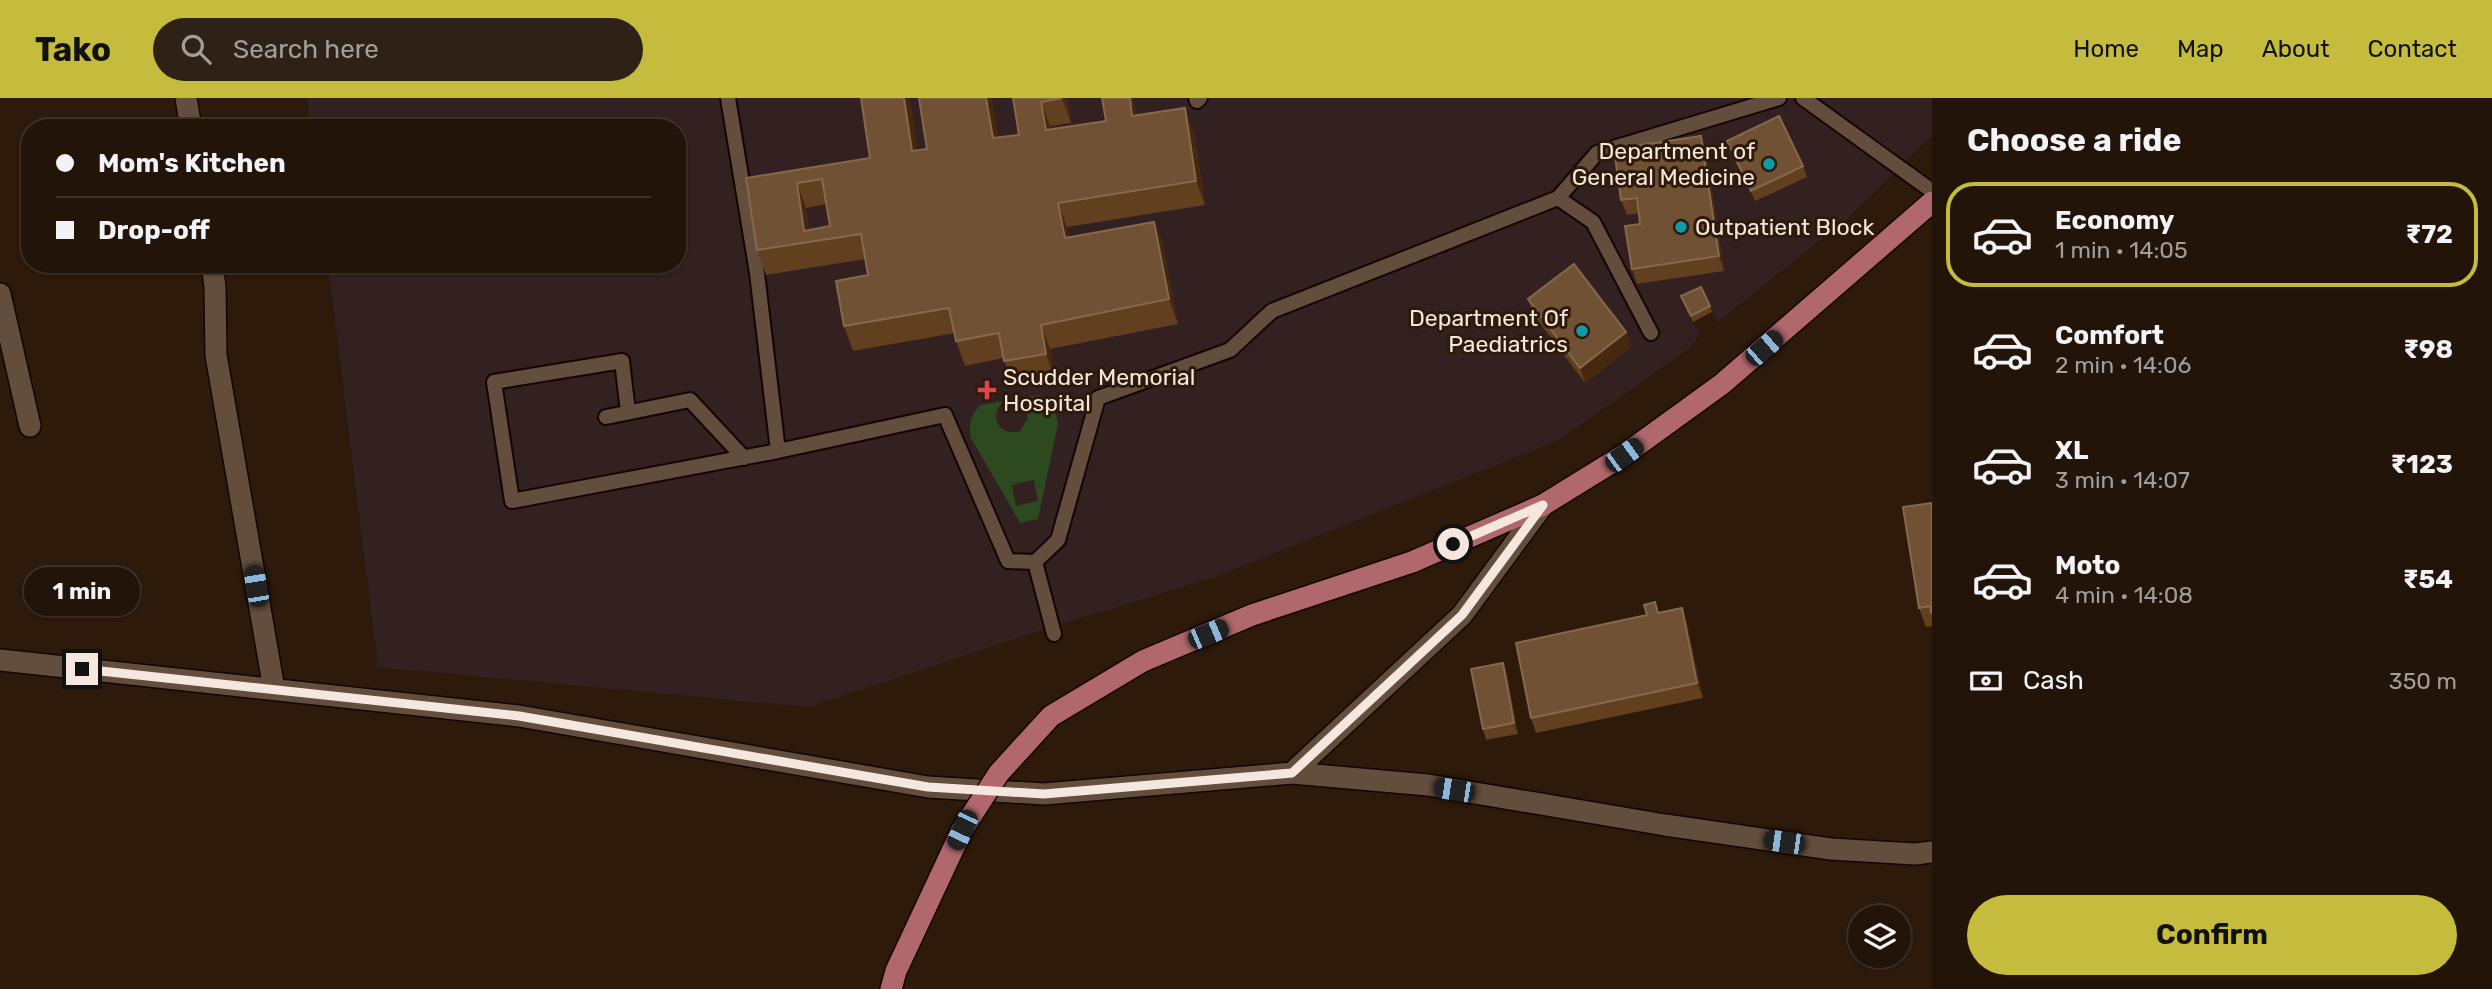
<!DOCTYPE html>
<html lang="en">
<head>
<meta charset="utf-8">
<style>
  :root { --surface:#221408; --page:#2e2116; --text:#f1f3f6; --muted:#a29e9c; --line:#3f3329; --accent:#c5bc3d }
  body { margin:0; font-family:Rubik,sans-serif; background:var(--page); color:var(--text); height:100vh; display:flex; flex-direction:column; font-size:26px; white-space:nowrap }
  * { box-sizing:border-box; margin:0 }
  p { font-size:23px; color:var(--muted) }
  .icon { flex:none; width:38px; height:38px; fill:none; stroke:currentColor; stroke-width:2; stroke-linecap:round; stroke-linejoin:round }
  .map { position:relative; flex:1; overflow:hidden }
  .sheet { display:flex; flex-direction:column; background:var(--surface); width:560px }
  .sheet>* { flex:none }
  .top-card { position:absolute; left:21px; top:21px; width:665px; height:154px; border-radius:28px; box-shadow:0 2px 5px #0004,0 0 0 2px var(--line); display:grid; align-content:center; height:154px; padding:0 35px; background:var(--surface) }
  .buttons { position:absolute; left:1848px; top:807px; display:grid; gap:14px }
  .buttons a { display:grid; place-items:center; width:63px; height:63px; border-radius:50%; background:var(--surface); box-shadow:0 2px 5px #0004,0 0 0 2px var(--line); font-size:35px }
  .end { position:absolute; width:32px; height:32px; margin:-16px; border:9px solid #f5e7dd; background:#111; box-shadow:0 0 0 4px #111 }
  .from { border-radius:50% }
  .bubble { position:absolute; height:49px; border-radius:24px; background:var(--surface); box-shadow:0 2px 5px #0004,0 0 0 2px var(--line); font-size:23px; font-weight:700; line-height:49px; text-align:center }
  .car { position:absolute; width:21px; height:42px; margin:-21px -10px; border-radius:9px; box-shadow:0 0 5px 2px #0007; background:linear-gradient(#222 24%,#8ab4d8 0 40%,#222 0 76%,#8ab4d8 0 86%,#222 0) }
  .top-card b { display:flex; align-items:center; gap:24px; height:66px; font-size:26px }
  .top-card b+b { border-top:2px solid var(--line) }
  .top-card i { width:18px; height:18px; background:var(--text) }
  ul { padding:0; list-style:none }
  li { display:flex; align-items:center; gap:21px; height:105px; margin:0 14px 10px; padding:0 21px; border:4px solid transparent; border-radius:28px }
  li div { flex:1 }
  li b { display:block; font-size:26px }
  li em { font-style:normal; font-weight:700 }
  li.active { border-color:var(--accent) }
  li>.icon { width:63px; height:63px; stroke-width:1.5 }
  h2 { padding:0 35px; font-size:32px; line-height:84px }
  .pay { display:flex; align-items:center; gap:18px; height:77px; padding:0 35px; font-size:26px }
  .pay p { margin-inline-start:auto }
  .primary-button { display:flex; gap:14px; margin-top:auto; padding:14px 35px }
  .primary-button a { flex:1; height:80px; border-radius:42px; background:var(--accent); color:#111; font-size:28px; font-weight:700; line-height:80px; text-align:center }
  header { display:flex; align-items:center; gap:42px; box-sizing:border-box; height:98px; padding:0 35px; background:var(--accent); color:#111 }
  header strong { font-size:33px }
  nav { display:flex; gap:38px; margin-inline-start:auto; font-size:24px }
  .search { width:490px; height:63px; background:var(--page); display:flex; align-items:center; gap:18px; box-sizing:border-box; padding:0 24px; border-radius:38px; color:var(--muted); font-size:26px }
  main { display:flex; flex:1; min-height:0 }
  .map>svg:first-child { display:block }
  .medical { fill:#332020 }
  .green { fill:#2c491f; fill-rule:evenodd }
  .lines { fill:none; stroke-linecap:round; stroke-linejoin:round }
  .lane-casing { stroke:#140500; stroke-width:18 }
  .street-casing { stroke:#140500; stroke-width:24 }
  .primary-casing { stroke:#140500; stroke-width:24 }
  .lane { stroke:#634d3c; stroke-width:14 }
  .street { stroke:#634d3c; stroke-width:21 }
  .primary { stroke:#b0686d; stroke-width:21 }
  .primary-bridge-casing { stroke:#140500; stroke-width:24; stroke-linecap:butt }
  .primary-bridge { stroke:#b0686d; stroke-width:21 }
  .wall { fill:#613f1f; fill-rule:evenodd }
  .shaded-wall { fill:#46280e }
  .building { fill:#715134; stroke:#86684e; stroke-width:2; fill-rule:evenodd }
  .route { stroke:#f5e7dd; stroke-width:9 }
  .culture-dot { fill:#0f9aa8; stroke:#2d1a0a; stroke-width:2.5 }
  .health-dot { fill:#e0444e; stroke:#2d1a0a; stroke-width:2.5 }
  .labels { text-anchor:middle; stroke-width:6; stroke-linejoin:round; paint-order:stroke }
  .poi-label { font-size:23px; fill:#f5e7dd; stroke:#2d1a0a; text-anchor:end }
</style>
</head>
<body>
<header>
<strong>Tako</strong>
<div class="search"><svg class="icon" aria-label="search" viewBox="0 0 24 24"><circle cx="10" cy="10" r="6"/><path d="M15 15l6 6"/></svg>Search here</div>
<nav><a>Home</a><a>Map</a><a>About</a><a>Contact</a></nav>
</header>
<main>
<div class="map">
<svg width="1932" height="891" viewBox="0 0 1932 891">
  <rect width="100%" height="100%" fill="#2d1a0a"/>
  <!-- medical -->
  <path class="medical" d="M 307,0 L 1932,0 L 1932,38 L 1849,119 L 1718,224 L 1712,214 L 1693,223 L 1700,237 L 1689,251 L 1557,343 L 1212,480 L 1039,533 L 808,609 L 378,569 L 328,166 L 677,166 L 677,30 L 311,30 Z"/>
  <!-- green -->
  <path class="green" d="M 1039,297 C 1051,305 1056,311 1058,326 L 1038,421 L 1020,425 L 971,340 C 968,325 971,318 980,307 ZM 1013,302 L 1022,306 L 1028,320 L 1020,333 C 1001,339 988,320 1002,305 ZM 1034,382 L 1038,403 L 1016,408 L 1012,387 Z"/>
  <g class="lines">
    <!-- lane casing -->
    <g class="lane-casing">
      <path id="lane" d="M 728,0 L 757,175 L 778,353 L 945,317 L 1008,463 L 1035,464 L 1058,442 L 1098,300 L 1230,252 L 1272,213 L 1558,100 L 1597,55 L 1779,0
        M 1196,0 L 1197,3 L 1200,0
        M 1803,0 L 1932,93
        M 1558,100 L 1593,124 L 1651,235
        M 628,314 L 622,263 L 494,284 L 512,403 L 778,353
        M 606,319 L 690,302 L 744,360
        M 1035,464 L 1054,536"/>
    </g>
    <!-- street casing -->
    <g class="street-casing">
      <path id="street" d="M 186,0 L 191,30
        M 212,166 L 215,189 L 216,257 L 274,591
        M 0,196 L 30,328
        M 0,562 L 519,618 L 928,689 L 1044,696 L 1292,675 L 1428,687 L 1665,727 L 1831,751 L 1915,756 L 1932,754
        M 1292,675 L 1462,517 L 1543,407"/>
    </g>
    <!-- primary casing -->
    <g class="primary-casing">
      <path id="primary" d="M 999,675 L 1051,618 L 1143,563 L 1252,517 L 1412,464 L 1543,407 L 1624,357 L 1722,286 L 1932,104
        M 891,891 L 896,873 L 962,732"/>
    </g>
    <!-- lane -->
    <use href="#lane" class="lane"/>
    <!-- street -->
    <use href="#street" class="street"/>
    <!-- primary -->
    <use href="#primary" class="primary"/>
    <!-- primary-bridge casing -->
    <g class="primary-bridge-casing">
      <path id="primary-bridge" d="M 962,732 L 999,675"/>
    </g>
    <!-- primary-bridge -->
    <use href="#primary-bridge" class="primary-bridge"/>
  </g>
  <!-- wall -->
  <path class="wall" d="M 861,0 L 908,0 L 911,8 L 917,52 L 1019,37 L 1013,0 L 1067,0 L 1071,25 L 1050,28 L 1051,31 L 1106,23 L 1102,0 L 1132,0 L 1138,18 L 1194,35 L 1205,107 L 1067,129 L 1069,139 L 1154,124 L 1163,148 L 1178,226 L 1050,251 L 1055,281 L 1013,288 L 1003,260 L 965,268 L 956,243 L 955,235 L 853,253 L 844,228 L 868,177 L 865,161 L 766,177 L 757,152 L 746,80 L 870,60 ZM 827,106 L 830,128 L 809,132 L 806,110 Z
    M 1701,38 L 1706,53 L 1724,173 L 1637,186 L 1632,171 L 1640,126 L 1639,115 L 1627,117 L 1621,102 Z
    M 1727,43 L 1803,68 L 1807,79 L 1755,103 Z
    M 1681,198 L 1710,208 L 1712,214 L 1693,224 Z
    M 1528,201 L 1626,234 L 1631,249 L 1585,285 L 1533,216 Z
    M 1932,405 L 1932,528 L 1926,529 L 1919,510 Z
    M 1682,510 L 1687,525 L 1703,600 L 1536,635 L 1531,620 L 1659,515 Z
    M 1503,565 L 1507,576 L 1518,636 L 1486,642 L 1483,631 Z"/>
  <!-- shaded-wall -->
  <path class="shaded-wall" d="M 904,0 L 908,0 L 911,8 L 921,78 L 912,53 Z
    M 986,0 L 992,0 L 1002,65 L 993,40 Z
    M 1062,0 L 1067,0 L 1071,25 Z
    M 1130,0 L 1132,0 L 1138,17 L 1132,18 Z
    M 1041,4 L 1050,28 L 1055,57 L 1046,32 Z
    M 1185,10 L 1194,35 L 1205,107 L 1196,83 Z
    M 1701,38 L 1706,53 L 1724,173 L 1719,158 Z
    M 797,85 L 806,110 L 811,144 L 804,133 Z
    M 1058,105 L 1067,129 L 1074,165 L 1065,140 Z
    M 1154,124 L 1163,148 L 1178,226 L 1169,201 Z
    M 1041,227 L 1050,251 L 1055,281 L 1046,256 Z
    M 1626,234 L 1631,249 L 1585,285 L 1580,270 Z
    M 1682,510 L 1687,525 L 1703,600 L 1697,585 Z
    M 1503,565 L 1507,576 L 1518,636 L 1514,625 Z"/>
  <!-- building -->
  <path class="building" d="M 861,0 L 904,0 L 912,53 L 927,51 L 919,0 L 986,0 L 993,40 L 1019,37 L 1013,0 L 1062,0 L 1041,4 L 1046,32 L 1106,23 L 1102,0 L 1130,0 L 1132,18 L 1185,10 L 1196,83 L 1058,105 L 1065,140 L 1154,124 L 1169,201 L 1041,227 L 1046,256 L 1004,263 L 999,235 L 956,243 L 949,210 L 844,228 L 836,183 L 868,177 L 861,136 L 757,152 L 746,80 L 870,60 ZM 822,81 L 830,128 L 804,133 L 797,85 Z
    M 1779,18 L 1803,68 L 1751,93 L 1727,43 Z
    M 1701,38 L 1719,158 L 1632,171 L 1625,128 L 1640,126 L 1637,100 L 1621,102 L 1614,51 Z
    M 1574,166 L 1626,234 L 1580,270 L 1528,201 Z
    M 1701,189 L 1710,208 L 1691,218 L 1681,198 Z
    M 1932,405 L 1932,515 L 1931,515 L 1930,508 L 1919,510 L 1903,409 Z
    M 1655,504 L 1658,515 L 1682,510 L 1697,585 L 1531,620 L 1516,545 L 1647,517 L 1644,507 Z
    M 1503,565 L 1514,625 L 1483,631 L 1471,571 Z"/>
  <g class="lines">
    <!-- route -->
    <path class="route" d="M 82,571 L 519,618 L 928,689 L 1044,696 L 1292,675 L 1462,517 L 1543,407 L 1453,446"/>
  </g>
  <!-- markers -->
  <g class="culture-dot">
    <circle cx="1769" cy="66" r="7"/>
    <circle cx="1681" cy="129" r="7"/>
    <circle cx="1582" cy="233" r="7"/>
  </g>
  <path class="health-dot" d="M983.5 281.5h7v7h7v7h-7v7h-7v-7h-7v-7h7z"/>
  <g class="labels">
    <!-- poi labels -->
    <g class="poi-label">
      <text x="1755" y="61">Department of<tspan x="1755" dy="26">General Medicine</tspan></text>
      <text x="1695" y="137" text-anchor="start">Outpatient Block</text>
      <text x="1568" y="228">Department Of<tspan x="1568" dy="26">Paediatrics</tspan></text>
      <text x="1003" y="287" text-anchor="start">Scudder Memorial<tspan x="1003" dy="26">Hospital</tspan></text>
    </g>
  </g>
</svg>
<div class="buttons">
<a><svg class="icon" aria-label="layers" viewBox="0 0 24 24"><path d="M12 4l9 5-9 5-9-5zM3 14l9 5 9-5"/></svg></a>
</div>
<i class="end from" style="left:1453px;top:446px"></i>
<i class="end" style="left:82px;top:571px"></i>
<div class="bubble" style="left:24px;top:469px;width:116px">1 min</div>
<i class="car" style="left:1764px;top:250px;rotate:49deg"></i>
<i class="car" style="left:1624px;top:357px;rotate:54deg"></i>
<i class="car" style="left:256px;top:488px;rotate:350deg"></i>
<i class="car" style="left:1208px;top:536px;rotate:67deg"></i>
<i class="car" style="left:1454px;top:692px;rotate:279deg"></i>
<i class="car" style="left:962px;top:732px;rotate:205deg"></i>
<i class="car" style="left:1784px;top:744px;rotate:278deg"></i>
<div class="top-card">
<b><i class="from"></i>Mom's Kitchen</b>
<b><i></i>Drop-off</b>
</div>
</div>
<section class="sheet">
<h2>Choose a ride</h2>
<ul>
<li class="active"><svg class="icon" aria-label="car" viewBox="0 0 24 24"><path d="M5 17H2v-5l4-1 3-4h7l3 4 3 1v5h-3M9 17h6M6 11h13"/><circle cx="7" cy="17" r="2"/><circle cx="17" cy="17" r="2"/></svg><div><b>Economy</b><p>1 min · 14:05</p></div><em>₹72</em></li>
<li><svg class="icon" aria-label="car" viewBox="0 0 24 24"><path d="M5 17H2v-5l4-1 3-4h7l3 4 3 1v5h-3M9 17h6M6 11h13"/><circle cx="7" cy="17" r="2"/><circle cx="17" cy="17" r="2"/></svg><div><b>Comfort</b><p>2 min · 14:06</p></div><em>₹98</em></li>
<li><svg class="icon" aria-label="car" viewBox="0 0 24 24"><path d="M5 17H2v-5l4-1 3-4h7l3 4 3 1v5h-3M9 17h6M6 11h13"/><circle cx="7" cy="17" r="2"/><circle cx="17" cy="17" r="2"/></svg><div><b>XL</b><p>3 min · 14:07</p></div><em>₹123</em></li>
<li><svg class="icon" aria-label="car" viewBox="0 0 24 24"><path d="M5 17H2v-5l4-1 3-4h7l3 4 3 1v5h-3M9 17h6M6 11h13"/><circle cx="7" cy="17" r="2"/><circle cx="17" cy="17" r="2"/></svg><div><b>Moto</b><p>4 min · 14:08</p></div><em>₹54</em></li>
</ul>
<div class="pay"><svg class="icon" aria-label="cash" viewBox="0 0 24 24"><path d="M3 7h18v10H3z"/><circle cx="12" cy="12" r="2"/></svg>Cash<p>350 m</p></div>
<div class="primary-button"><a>Confirm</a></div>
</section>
</main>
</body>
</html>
